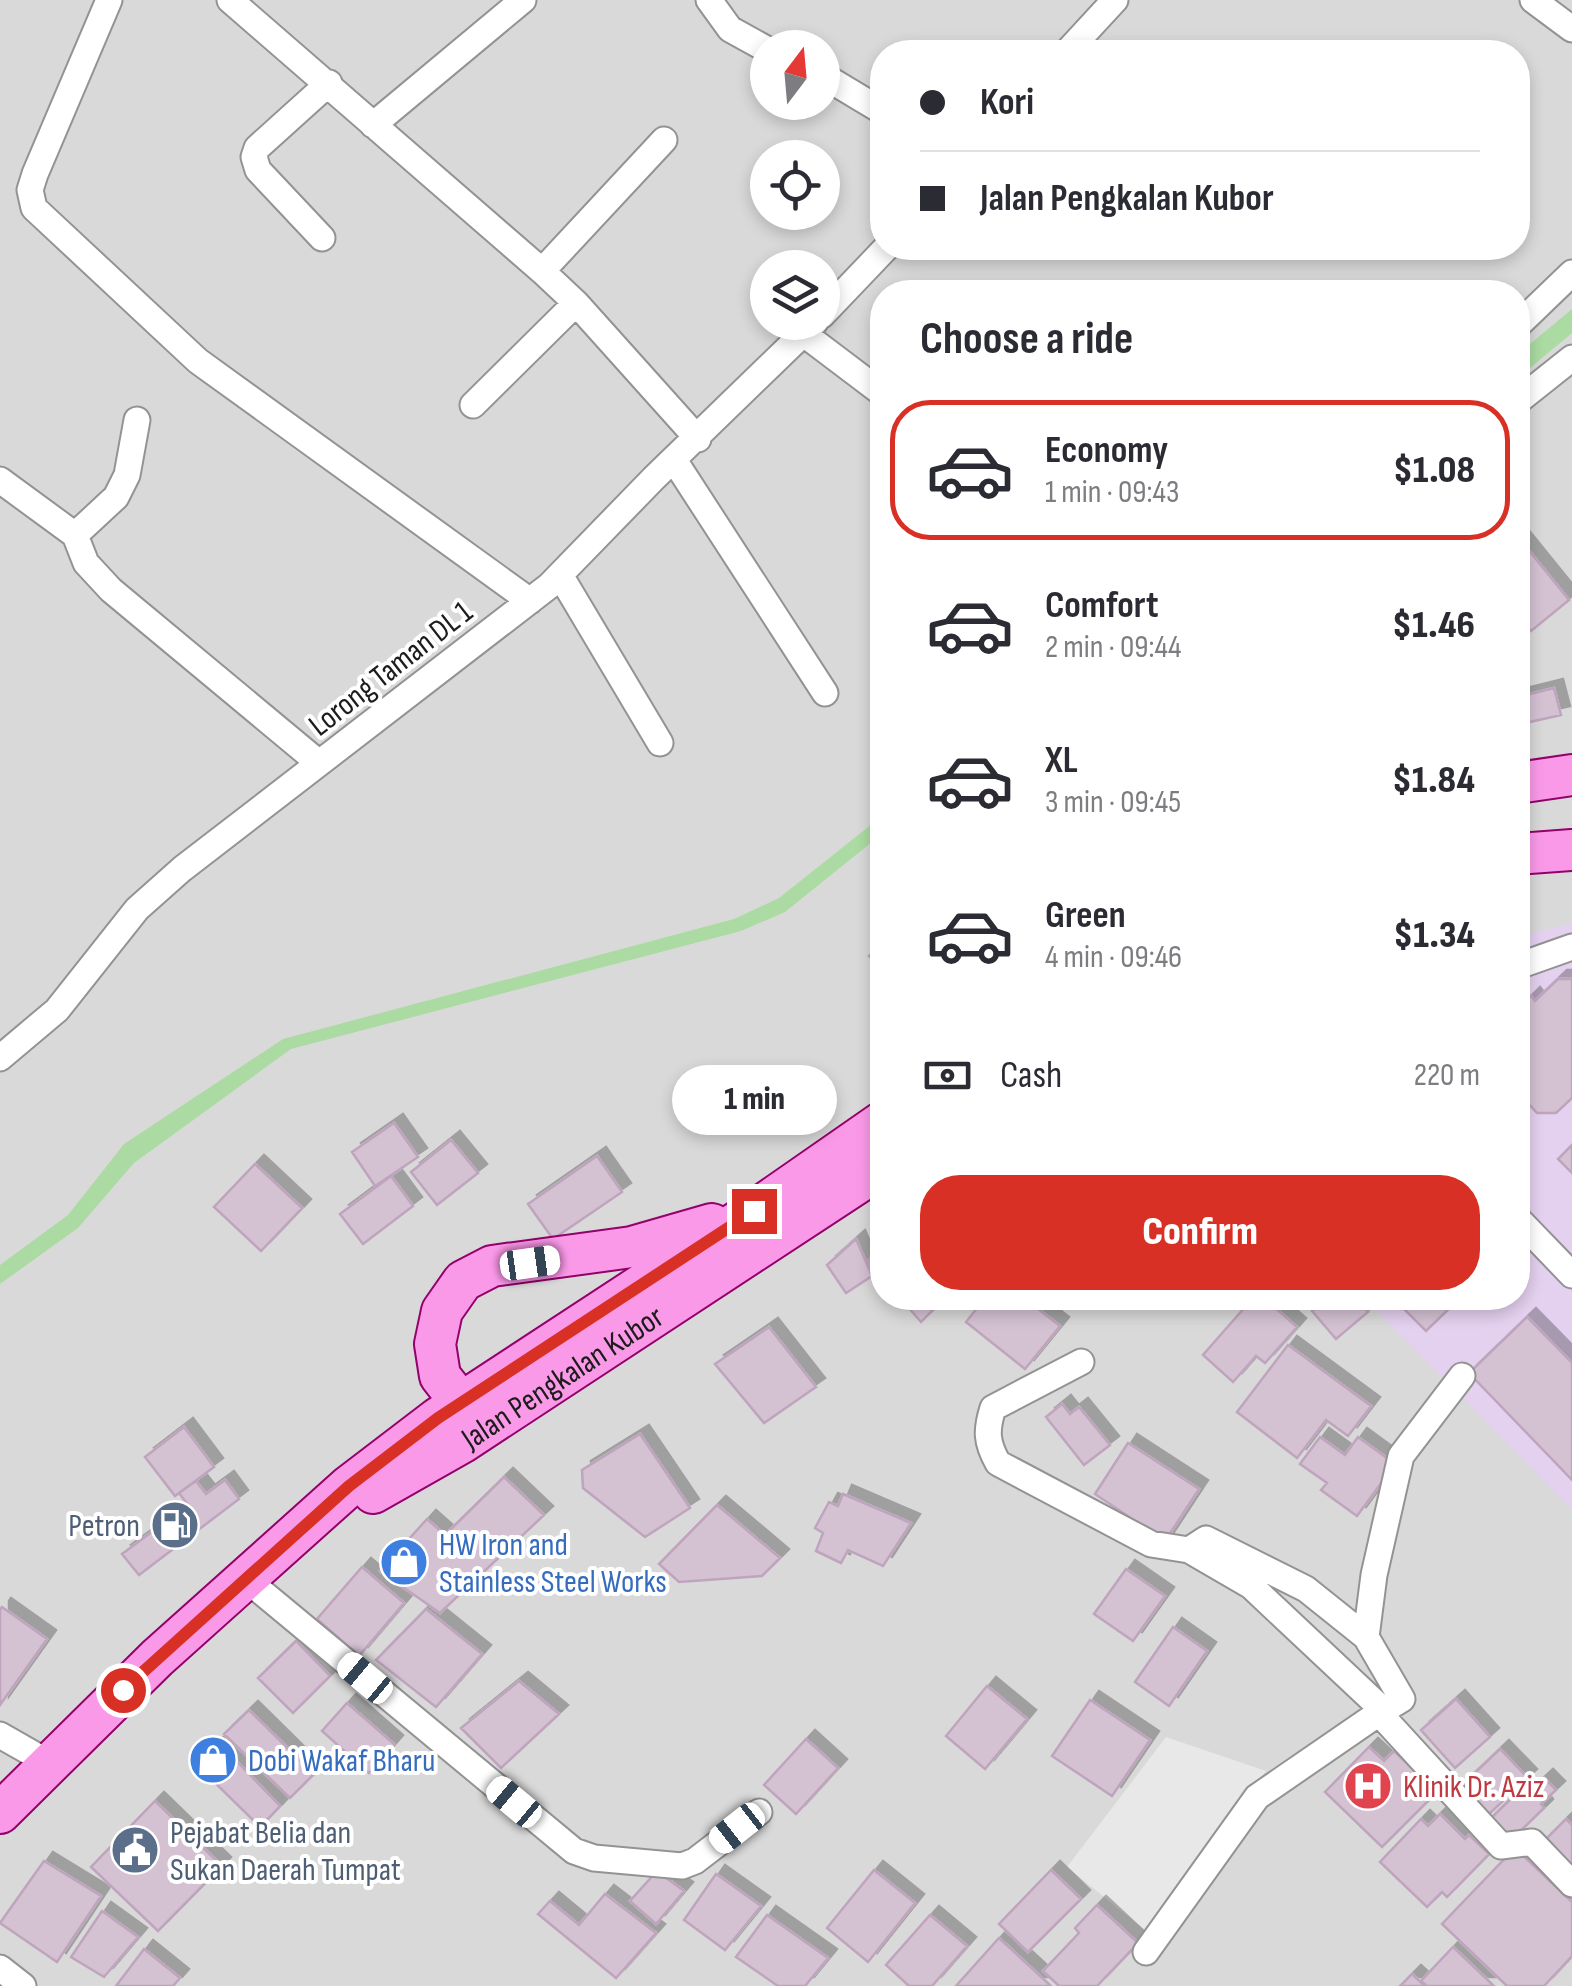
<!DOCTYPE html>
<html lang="en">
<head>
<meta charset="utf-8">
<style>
  :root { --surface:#fff; --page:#f7f7f7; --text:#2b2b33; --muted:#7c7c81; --line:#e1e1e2; --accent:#d93025 }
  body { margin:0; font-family:"Sofia Sans Condensed",sans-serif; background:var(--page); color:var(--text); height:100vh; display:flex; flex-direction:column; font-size:38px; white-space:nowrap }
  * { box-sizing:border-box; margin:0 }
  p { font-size:32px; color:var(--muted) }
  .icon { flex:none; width:55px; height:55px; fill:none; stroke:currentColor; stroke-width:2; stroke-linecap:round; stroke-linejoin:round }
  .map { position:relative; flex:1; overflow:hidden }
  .sheet { position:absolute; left:870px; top:280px; width:660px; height:1030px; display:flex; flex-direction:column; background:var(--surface); border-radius:40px; box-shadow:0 5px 15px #0003 }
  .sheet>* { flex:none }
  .top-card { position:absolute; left:870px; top:40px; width:660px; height:220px; border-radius:40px; box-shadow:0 5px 15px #0003; display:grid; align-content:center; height:220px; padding:0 50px; background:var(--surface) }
  .needle { width:65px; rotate:16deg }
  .controls { position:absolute; left:750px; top:30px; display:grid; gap:20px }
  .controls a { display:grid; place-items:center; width:90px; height:90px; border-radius:50%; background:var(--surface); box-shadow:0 5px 15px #0003; font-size:50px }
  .end { position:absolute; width:45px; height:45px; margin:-22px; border:12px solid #d93025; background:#fff; box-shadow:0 0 0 5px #fff }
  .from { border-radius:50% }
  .bubble { position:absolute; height:70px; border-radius:35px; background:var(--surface); box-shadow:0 5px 15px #0003; font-size:32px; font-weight:800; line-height:70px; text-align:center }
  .car { position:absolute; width:30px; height:60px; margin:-30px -15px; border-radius:12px; box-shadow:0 0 8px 2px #0007; background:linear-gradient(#fff 24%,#345 0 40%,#fff 0 76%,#345 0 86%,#fff 0) }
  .top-card b { display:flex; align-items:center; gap:35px; height:95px; font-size:38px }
  .top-card b+b { border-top:2px solid var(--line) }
  .top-card i { width:25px; height:25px; background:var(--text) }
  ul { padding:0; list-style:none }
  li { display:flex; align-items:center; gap:30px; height:140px; margin:0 20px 15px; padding:0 30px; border:5px solid transparent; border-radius:40px }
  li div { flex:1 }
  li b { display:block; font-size:38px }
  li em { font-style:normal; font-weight:800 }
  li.current { border-color:var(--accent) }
  li>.icon { width:90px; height:90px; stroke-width:1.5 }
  h2 { padding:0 50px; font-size:45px; line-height:120px }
  .pay { display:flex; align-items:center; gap:25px; height:110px; padding:0 50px; font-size:38px }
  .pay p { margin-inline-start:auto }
  .cta { display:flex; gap:20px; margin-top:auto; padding:20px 50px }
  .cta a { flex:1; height:115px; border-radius:40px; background:var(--accent); color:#fff; font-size:40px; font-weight:800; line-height:115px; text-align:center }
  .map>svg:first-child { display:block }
  .residential { fill:#dad9da; fill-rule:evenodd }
  .commercial { fill:#e4d0ef }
  .parking { fill:#e8e8e8 }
  .water { fill:#abdba2 }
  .building { fill:#d4c2d3; stroke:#bfa4bd; stroke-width:2.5; filter:url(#shadow) }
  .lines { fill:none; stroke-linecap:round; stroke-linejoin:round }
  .minor-casing { stroke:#939393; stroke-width:29 }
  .primary-casing { stroke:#93016a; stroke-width:44 }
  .minor { stroke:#fff; stroke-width:25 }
  .primary { stroke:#fb99e9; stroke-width:40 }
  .route { stroke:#d93025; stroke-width:12 }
  .labels { text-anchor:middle; stroke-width:8; stroke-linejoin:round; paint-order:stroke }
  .street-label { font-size:32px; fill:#1c1c1c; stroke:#fff }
  .service-label { font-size:32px; fill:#4e5e75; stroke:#fff; text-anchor:end }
  .shop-label { font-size:32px; fill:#366cbe; stroke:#fff; text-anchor:start }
  .health-label { font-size:32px; fill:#be3a42; stroke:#fff; text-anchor:start }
</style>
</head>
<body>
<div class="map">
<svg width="1572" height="1986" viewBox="0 0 1572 1986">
  <defs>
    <filter id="shadow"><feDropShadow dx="9" dy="-9" stdDeviation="0" flood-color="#0004"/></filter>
  </defs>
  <rect width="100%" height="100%" fill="#ede1ea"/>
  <!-- residential -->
  <path class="residential" d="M 0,0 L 1572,0 L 1572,1986 L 0,1986 ZM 768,48 L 822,48 L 822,102 L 768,102 ZM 882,52 L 1518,52 L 1518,248 L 882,248 ZM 768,158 L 822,158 L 822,212 L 768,212 ZM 768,268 L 822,268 L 822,322 L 768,322 ZM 882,292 L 1518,292 L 1518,1298 L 882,1298 Z"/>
  <!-- commercial -->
  <path class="commercial" d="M 1572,924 L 1572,1509 L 1364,1298 L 1518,1298 L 1518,936 Z"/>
  <!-- parking -->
  <path class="parking" d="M 1166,1737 L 1266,1771 L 1146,1931 L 1067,1867 Z"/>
  <!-- water -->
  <path class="water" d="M 1572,309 L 1572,333 L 1518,378 L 1518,354 Z
    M 882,816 L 882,834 L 785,912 L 741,931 L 291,1049 L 134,1163 L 78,1228 L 0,1284 L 0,1265 L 68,1215 L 124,1144 L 283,1039 L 734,919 L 779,898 Z"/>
  <!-- building -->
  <path class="building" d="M 1518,537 L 1569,600 L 1531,631 L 1518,615 Z
    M 1554,688 L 1561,715 L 1521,724 L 1518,697 Z
    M 882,945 L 882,972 L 869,956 Z
    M 1558,979 L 1572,979 L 1572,1098 L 1556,1113 L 1537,1113 L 1518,1092 L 1518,1009 L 1531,996 L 1535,1001 Z
    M 394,1123 L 418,1157 L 375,1186 L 352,1152 Z
    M 451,1140 L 478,1173 L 437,1205 L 411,1172 Z
    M 1572,1145 L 1572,1173 L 1558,1159 Z
    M 597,1156 L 622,1192 L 553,1239 L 528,1204 Z
    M 255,1164 L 302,1208 L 261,1251 L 214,1207 Z
    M 391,1176 L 413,1206 L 363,1244 L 340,1214 Z
    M 856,1239 L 872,1276 L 846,1293 L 827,1265 Z
    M 882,1250 L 882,1278 L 868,1261 Z
    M 900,1298 L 945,1298 L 921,1322 Z
    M 985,1298 L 1024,1298 L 1060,1326 L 1025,1369 L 966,1322 Z
    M 1253,1298 L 1264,1298 L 1297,1327 L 1265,1363 L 1256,1356 L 1233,1382 L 1203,1355 Z
    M 1328,1298 L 1355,1298 L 1368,1312 L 1336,1339 L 1312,1311 Z
    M 1393,1298 L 1460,1298 L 1426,1331 Z
    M 1527,1317 L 1572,1363 L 1572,1480 L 1469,1373 Z
    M 769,1327 L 816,1387 L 764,1423 L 715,1364 Z
    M 1288,1345 L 1371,1406 L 1348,1436 L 1326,1420 L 1297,1458 L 1237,1412 Z
    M 1062,1404 L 1070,1414 L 1079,1407 L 1110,1445 L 1084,1465 L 1046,1417 Z
    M 184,1427 L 214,1467 L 175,1496 L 145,1457 Z
    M 640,1434 L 690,1508 L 645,1537 L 583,1488 L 582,1470 Z
    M 1320,1437 L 1345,1455 L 1358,1437 L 1395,1464 L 1357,1516 L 1321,1490 L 1327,1483 L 1300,1464 Z
    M 1128,1443 L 1199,1489 L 1165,1541 L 1095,1494 Z
    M 504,1477 L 544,1515 L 440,1613 L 380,1571 L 427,1519 L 445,1535 Z
    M 225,1480 L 239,1499 L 139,1575 L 122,1554 L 188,1505 L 179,1493 L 196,1481 L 206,1494 Z
    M 843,1494 L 911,1523 L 883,1566 L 848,1550 L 841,1563 L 816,1551 L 823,1533 L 815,1528 L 829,1502 L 838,1506 Z
    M 717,1505 L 780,1558 L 762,1576 L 679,1582 L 659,1564 Z
    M 362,1567 L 404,1603 L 359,1656 L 317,1619 Z
    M 1126,1569 L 1165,1596 L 1133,1641 L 1094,1614 Z
    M 2,1607 L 47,1639 L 0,1705 L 0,1610 Z
    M 426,1609 L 482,1654 L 436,1707 L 376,1660 Z
    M 1173,1627 L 1207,1651 L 1169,1706 L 1135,1682 Z
    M 296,1641 L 330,1676 L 293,1713 L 258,1678 Z
    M 519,1681 L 559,1714 L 501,1768 L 461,1728 Z
    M 987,1686 L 1027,1719 L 985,1769 L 946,1736 Z
    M 1456,1699 L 1490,1737 L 1455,1768 L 1421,1730 Z
    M 1090,1700 L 1150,1740 L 1112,1796 L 1052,1756 Z
    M 347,1703 L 394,1744 L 369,1773 L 322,1731 Z
    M 249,1710 L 314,1774 L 290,1798 L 224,1734 Z
    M 806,1739 L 838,1768 L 796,1814 L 764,1785 Z
    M 219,1743 L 280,1806 L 260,1827 L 201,1769 L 203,1754 Z
    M 1369,1747 L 1384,1761 L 1394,1751 L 1437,1792 L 1382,1847 L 1325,1792 Z
    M 1500,1749 L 1528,1778 L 1489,1814 L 1462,1785 Z
    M 1544,1778 L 1556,1790 L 1541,1804 L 1544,1808 L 1508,1843 L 1487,1822 L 1524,1786 L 1530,1791 Z
    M 155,1801 L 222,1866 L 158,1931 L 91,1867 Z
    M 1440,1814 L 1465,1839 L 1469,1835 L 1489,1854 L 1447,1897 L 1442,1892 L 1427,1907 L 1380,1862 L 1421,1819 L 1428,1826 Z
    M 1566,1819 L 1572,1825 L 1572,1870 L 1543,1842 Z
    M 1515,1848 L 1572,1902 L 1572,1956 L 1544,1986 L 1507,1986 L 1442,1924 Z
    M 44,1861 L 101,1896 L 57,1962 L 0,1923 Z
    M 874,1870 L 915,1903 L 868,1962 L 827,1928 Z
    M 1051,1870 L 1081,1899 L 1028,1952 L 999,1924 Z
    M 657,1871 L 684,1891 L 656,1924 L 630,1901 Z
    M 716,1874 L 761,1906 L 725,1950 L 684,1920 Z
    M 605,1894 L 656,1933 L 616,1978 L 538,1914 L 550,1901 L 579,1925 Z
    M 1097,1905 L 1138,1943 L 1097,1986 L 1059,1986 L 1043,1971 L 1079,1933 L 1075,1928 Z
    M 102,1911 L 138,1937 L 104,1977 L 71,1957 Z
    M 767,1915 L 828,1958 L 805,1986 L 778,1986 L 736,1957 Z
    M 930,1915 L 967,1946 L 932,1986 L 909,1986 L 886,1965 Z
    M 999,1938 L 1051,1986 L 956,1986 Z
    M 1453,1947 L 1494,1986 L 1427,1986 L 1421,1981 Z
    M 144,1949 L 180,1978 L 173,1986 L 116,1986 Z
    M 1412,1974 L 1425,1986 L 1400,1986 Z"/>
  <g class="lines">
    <!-- minor casing -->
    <g class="minor-casing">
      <path id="minor" d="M 109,0 L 35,174 L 30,190 L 34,208 L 198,361 L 530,601
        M 230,0 L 542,271 L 576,303 L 698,439
        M 709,0 L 730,29 L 768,50
        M 1533,0 L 1572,29
        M 1067,52 L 1115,0
        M 822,75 L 882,111
        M 373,125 L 523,0
        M 322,238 L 258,170 L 254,157 L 257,148 L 329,83
        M 542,271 L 664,140
        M 822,315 L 886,248
        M 1518,325 L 1572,273
        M 804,334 L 882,393
        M 1518,401 L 1572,358
        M 473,405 L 576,303
        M 674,460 L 825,693
        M 0,480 L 75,535 L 86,563 L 111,590 L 319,763
        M 75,535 L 116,497 L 127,475 L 137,420
        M 560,575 L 660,743
        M 1518,966 L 1572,947
        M 0,1058 L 57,1010 L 137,909 L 182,869 L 549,586 L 654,478 L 815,322
        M 1518,1219 L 1572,1275
        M 1081,1362 L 993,1408 C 986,1430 986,1442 998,1463 L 1151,1544 L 1189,1550 L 1206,1539 L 1306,1589 L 1366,1637
        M 1462,1376 L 1401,1456 L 1374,1575 L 1366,1637 L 1402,1699 L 1379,1713 L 1501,1846 L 1532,1842 L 1572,1884
        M 1189,1550 L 1251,1586 L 1383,1710
        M 246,1579 L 574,1851 L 594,1858 L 682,1866 L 695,1861 L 759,1812
        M 0,1735 L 49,1763
        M 1146,1952 L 1257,1797 L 1379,1713
        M 0,1968 L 23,1986"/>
    </g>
    <!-- primary casing -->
    <g class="primary-casing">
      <g id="primary">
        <path d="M 1518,783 L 1572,775"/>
        <path d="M 1518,854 L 1572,850"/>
        <path d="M 485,1413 L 474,1412 L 461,1403 L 440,1376 L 435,1344 L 442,1311 L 463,1281 L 492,1266 L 632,1247 L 712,1224"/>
        <path id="s1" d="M 373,1493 L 463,1442 L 882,1167"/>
        <path d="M 0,1813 L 157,1658 L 349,1486 L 438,1418 L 754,1211 L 882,1122"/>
      </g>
    </g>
    <!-- minor -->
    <use href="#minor" class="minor"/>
    <!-- primary -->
    <use href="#primary" class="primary"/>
  </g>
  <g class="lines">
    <!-- route -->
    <path class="route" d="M 123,1690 L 349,1486 L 438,1418 L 754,1211"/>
  </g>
  <!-- icons -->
  <defs>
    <g id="fuel-disc" transform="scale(2.5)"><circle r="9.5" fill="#5c6f8a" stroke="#fff"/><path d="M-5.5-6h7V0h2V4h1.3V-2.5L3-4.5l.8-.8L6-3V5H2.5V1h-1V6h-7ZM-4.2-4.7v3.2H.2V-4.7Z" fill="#fff"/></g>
    <g id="shop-disc" transform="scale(2.5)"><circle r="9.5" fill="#3f7fe0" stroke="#fff"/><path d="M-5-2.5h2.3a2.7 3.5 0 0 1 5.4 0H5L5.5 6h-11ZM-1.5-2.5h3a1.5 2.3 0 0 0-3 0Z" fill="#fff"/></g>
    <g id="hospital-disc" transform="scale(2.5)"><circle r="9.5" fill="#e0444e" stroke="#fff"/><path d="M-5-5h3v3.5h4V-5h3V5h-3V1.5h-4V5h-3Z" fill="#fff"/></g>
    <g id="civic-disc" transform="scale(2.5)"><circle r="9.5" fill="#5c6f8a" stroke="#fff"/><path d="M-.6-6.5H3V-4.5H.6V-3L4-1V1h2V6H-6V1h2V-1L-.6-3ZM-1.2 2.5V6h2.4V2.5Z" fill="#fff"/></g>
  </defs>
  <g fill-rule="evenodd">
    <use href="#fuel-disc" x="175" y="1525"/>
    <use href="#shop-disc" x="404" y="1562"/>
    <use href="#shop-disc" x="213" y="1760"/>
    <use href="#hospital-disc" x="1368" y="1786"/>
    <use href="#civic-disc" x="135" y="1850"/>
  </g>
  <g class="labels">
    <!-- street labels -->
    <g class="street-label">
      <text transform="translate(390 668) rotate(-38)" y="11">Lorong Taman DL 1</text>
      <text dy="11" stroke="none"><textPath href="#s1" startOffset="222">Jalan Pengkalan Kubor</textPath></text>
    </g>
    <!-- service labels -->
    <g class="service-label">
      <text x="140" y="1536">Petron</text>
      <text x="170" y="1843" text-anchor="start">Pejabat Belia dan<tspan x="170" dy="37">Sukan Daerah Tumpat</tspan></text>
    </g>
    <!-- shop labels -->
    <g class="shop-label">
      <text x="439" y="1555">HW Iron and<tspan x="439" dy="37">Stainless Steel Works</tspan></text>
      <text x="248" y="1771">Dobi Wakaf Bharu</text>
    </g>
    <!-- health labels -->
    <g class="health-label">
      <text x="1403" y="1797">Klinik Dr. Aziz</text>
    </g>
  </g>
</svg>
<div class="controls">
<a><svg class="needle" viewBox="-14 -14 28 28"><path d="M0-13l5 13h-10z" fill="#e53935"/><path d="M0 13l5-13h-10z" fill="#7c7c81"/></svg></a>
<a><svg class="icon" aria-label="locate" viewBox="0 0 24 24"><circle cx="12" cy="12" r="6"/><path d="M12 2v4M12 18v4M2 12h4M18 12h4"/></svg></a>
<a><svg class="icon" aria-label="layers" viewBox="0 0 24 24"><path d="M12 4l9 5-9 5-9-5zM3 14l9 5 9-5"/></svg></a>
</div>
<i class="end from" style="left:123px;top:1690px"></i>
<i class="end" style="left:754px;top:1211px"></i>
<div class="bubble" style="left:672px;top:1065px;width:165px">1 min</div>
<i class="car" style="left:530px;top:1263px;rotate:82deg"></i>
<i class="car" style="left:365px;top:1678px;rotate:310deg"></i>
<i class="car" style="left:514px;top:1802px;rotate:310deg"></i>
<i class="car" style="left:737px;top:1828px;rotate:232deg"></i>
<div class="top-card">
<b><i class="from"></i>Kori</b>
<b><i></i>Jalan Pengkalan Kubor</b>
</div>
<section class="sheet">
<h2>Choose a ride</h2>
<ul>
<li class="current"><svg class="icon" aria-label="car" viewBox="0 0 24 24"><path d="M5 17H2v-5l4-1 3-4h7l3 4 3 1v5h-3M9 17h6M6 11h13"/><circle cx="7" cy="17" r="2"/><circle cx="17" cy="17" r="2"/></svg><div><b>Economy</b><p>1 min · 09:43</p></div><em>$1.08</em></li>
<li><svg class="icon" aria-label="car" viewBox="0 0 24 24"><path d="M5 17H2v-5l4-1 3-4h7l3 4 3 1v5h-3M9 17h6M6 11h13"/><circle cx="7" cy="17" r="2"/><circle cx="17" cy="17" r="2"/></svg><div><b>Comfort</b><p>2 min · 09:44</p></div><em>$1.46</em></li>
<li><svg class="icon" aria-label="car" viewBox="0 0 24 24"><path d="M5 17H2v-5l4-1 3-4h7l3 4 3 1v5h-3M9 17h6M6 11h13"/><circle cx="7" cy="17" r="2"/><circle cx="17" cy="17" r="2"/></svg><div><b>XL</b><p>3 min · 09:45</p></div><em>$1.84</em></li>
<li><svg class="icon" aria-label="car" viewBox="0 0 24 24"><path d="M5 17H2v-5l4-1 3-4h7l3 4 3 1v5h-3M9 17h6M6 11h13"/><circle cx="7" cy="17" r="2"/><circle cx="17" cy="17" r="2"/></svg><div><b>Green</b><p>4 min · 09:46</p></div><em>$1.34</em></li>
</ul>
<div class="pay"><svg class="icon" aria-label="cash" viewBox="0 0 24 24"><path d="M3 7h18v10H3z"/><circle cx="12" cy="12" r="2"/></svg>Cash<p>220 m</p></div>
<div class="cta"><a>Confirm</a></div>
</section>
</div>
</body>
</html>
